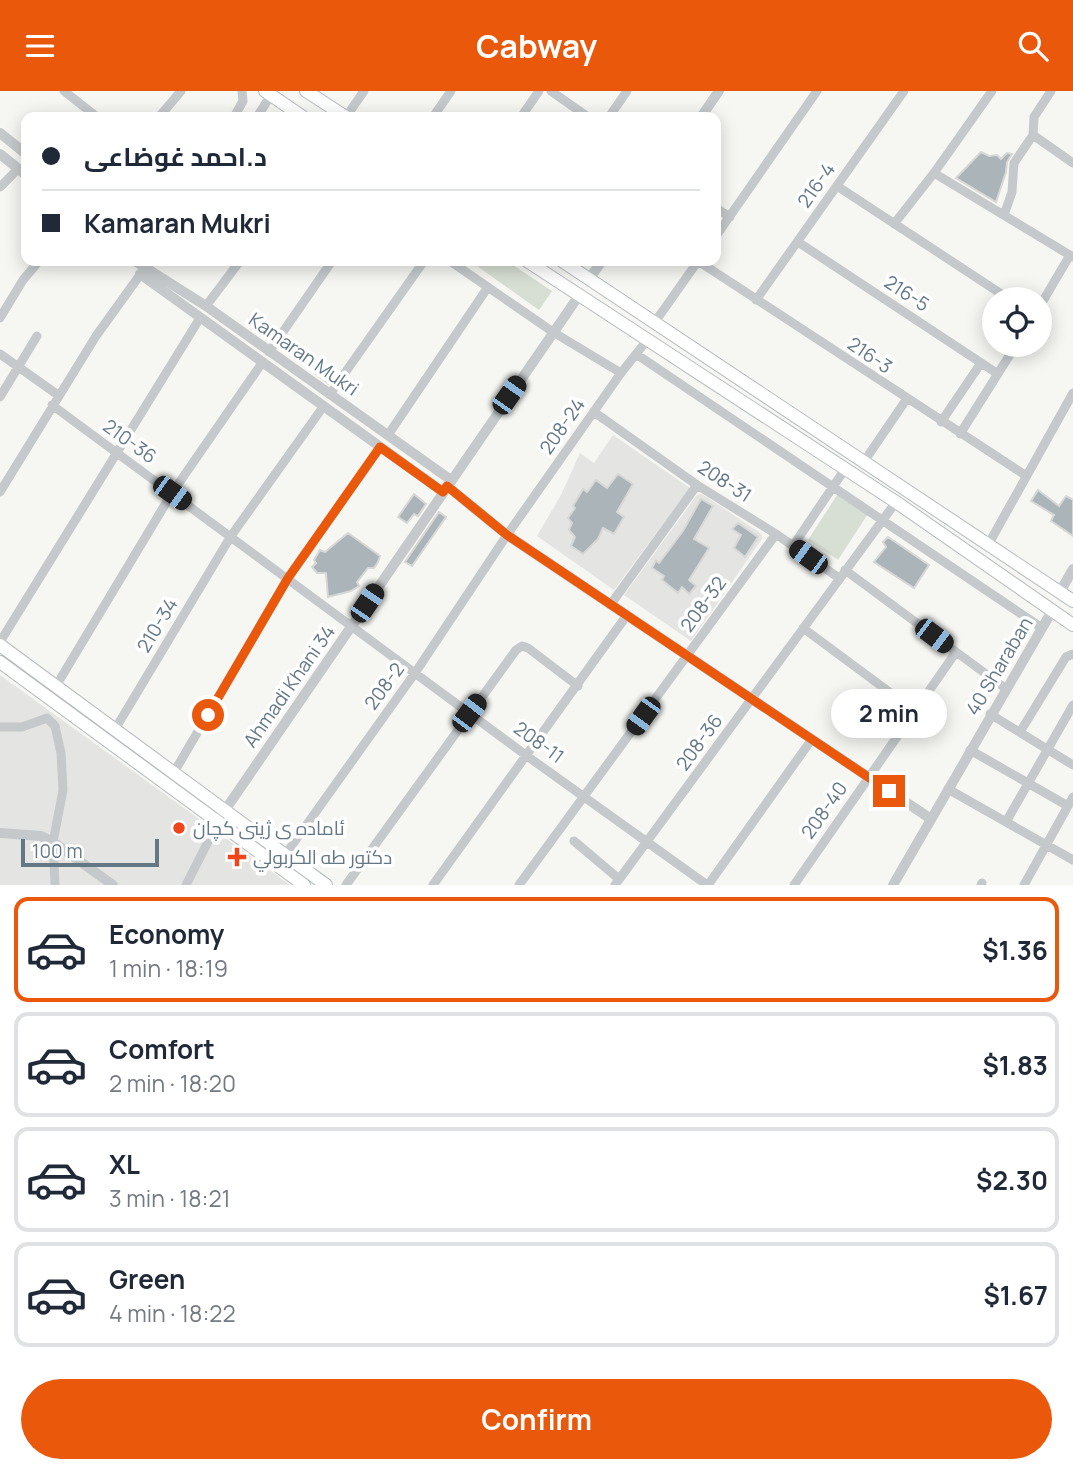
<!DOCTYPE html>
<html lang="en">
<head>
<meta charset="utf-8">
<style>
  :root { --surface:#fff; --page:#f2f2f3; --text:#1f2937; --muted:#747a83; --line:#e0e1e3; --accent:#ea580c }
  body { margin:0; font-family:Manrope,Cairo,sans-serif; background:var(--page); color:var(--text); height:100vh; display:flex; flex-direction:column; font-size:26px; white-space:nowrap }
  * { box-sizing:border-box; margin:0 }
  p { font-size:23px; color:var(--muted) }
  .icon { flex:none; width:38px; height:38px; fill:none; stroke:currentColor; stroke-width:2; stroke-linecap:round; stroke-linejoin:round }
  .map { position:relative; height:794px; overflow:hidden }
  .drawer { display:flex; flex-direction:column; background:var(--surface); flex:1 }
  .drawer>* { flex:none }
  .hud { position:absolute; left:21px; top:21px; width:700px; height:154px; border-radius:14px; box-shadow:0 4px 18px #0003; display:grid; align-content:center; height:154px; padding:0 21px; background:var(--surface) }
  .buttons { position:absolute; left:982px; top:196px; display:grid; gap:14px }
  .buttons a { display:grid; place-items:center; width:70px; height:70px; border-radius:50%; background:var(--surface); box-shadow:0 4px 18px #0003; font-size:35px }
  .scale { position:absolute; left:21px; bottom:18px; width:138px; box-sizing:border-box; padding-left:7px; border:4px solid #637785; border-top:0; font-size:19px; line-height:24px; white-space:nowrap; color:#637785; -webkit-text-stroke:5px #fff; paint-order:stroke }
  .end { position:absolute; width:32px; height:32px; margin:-16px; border:9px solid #ea580c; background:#fff; box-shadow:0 0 0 4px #fff }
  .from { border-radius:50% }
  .bubble { position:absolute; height:49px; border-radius:24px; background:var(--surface); box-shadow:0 4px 18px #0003; font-size:23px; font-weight:700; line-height:49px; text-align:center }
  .car { position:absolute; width:21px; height:42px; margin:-21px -10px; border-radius:9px; box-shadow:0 0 5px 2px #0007; background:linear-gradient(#222 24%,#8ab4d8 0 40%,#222 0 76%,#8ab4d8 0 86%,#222 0) }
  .hud b { display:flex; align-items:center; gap:24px; height:66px; font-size:26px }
  .hud b+b { border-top:2px solid var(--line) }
  .hud i { width:18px; height:18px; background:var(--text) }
  ul { padding:12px 0 0; list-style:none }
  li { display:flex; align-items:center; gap:21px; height:105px; margin:0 14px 10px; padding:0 7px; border:4px solid var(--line); border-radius:14px }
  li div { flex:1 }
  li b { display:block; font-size:26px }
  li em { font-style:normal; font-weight:700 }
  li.active { border-color:var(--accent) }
  li>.icon { width:63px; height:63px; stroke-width:1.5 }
  .action { display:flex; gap:14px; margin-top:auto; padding:14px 21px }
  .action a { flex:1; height:80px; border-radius:42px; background:var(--accent); color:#fff; font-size:28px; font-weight:700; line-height:80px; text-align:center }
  header { display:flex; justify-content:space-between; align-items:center; height:91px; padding:0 21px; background:var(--accent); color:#fff; font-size:32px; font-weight:700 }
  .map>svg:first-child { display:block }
  .built { fill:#e4e5e3 }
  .green { fill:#d7ded3 }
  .building { fill:#abb4b9; stroke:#d7d7d5; stroke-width:2 }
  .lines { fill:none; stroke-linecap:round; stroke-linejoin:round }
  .secondary-casing { stroke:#b5bbbf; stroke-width:14 }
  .minor { stroke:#c5c9cc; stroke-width:9 }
  .tertiary { stroke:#c5c9cc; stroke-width:10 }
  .secondary { stroke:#fff; stroke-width:12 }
  .route { stroke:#ea580c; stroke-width:9 }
  .poi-dot { fill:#ee451a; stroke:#fff; stroke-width:2.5 }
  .labels { text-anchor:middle; stroke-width:7; stroke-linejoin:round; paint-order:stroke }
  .street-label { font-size:19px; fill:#637785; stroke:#fff }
  .poi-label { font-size:19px; fill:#637785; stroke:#fff; text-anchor:start }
</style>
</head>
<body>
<header><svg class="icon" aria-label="menu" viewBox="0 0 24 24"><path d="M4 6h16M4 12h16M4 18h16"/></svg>Cabway<svg class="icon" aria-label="search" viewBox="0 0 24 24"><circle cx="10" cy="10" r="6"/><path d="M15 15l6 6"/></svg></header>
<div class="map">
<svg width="1073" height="794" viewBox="0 0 1073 794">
  <rect width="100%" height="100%" fill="#f6f6f2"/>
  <!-- built -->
  <path class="built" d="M 613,344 L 690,397 L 614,499 L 537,445 L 561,404 L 580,362 L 594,372 Z
    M 702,403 L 762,443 L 762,448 L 691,550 L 624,504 L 697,404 Z
    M 0,584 L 213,738 L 290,794 L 0,794 Z"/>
  <!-- green -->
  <path class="green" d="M 470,170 L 507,170 L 552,200 L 539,219 Z
    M 839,401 L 869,421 L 838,469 L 808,449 Z"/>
  <!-- building -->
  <path class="building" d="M 981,61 L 989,65 L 997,64 L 1001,68 L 1007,62 L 1012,63 L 1007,71 L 1006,81 L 996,111 L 956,87 Z
    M 324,273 L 336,282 L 329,293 L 316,283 Z
    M 618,383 L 633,393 L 617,421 L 624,426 L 614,443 L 603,437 L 598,448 L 583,463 L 571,455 L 575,446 L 569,439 L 572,432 L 568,427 L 575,417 L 573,415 L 583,398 L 587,401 L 596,389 L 607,397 Z
    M 1038,399 L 1059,415 L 1066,405 L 1073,409 L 1073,445 L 1051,430 L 1054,424 L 1031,410 Z
    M 414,403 L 426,413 L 418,425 L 414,423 L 407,432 L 398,426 Z
    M 701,408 L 713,415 L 694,448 L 709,457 L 689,489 L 696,495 L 689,503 L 682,496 L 678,502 L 662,489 L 664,485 L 652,477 L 656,469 L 659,472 L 683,440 Z
    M 439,421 L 446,426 L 412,475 L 405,471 Z
    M 738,432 L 758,446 L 745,466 L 734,457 L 741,444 L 732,438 Z
    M 348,442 L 380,465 L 378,471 L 374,477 L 368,477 L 357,491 L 359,495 L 351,500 L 328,506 L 326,482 L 317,482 L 312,476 L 316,472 L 314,469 L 320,459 L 325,461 Z
    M 888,446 L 929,474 L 914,497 L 874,471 L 886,456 L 883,451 Z"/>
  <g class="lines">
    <!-- secondary casing -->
    <g class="secondary-casing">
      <path id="secondary" d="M 265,0 L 303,26
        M 306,0 L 346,26
        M 527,170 L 896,411 L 1073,534
        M 562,170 L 1073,510
        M 0,554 L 326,794
        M 0,571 L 304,794"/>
    </g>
    <!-- minor -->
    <path class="minor" d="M 64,0 L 97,26
      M 551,0 L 588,26
      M 159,26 L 181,0
      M 234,26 L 243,10 L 242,0
      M 257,26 L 271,4
      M 346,26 L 364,0
      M 433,26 L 451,0
      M 521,26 L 539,0
      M 609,26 L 627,0
      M 1033,44 L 1073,72
      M 934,82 L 1073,166
      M 837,95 L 1009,208
      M 0,96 L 18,78
      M 716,117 L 730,126
      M 1004,124 L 1012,101 L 1014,72 L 1033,44 L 1034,26 L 1051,0
      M 894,133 L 934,82 L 992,0
      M 716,145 L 817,0
      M 798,151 L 998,283
      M 450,170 L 553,241 L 621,282
      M 698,170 L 1025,384
      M 756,209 L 904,0
      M 206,215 L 240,170
      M 1040,215 L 1070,164
      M 0,227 L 23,189 L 39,170
      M 655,231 L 698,170
      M 269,261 L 332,170
      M 0,263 L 58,304
      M 636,263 L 1042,537
      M 330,303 L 424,170
      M 0,306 L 37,245
      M 52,314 L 527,665 L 707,794
      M 594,321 L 697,394 L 776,443 L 839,487
      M 941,331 L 981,272
      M 960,343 L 1016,254
      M 388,344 L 488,196
      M 863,372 L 906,309
      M 0,401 L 96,245 L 150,170
      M 988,454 L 1073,302
      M 793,455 L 845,378
      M 845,479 L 1005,597
      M 611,513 L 697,394
      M 803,537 L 915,620
      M 0,551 L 200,227
      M 56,595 L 172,402 L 262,272
      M 990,623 L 1073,674
      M 0,636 L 22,636 L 47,627 L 55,635 L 61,662 L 63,699 L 53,751 L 55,794
      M 114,640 L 231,445 L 323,316
      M 1020,641 L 1066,566 L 1073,563
      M 970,659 L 1068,715
      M 173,683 L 288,487 L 380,357
      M 948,698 L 1073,769
      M 1006,731 L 1073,614
      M 574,750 L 619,788
      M 285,764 L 415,582 L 507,444 L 621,282 L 648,248
      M 186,794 L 218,731
      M 346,794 L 516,559 L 522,555 L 528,557 L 578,595
      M 433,794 L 627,524
      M 519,794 L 776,443
      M 615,794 L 896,411
      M 708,794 L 812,648
      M 794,794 L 956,561
      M 981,794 L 982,792
      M 1024,794 L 1073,706"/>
    <!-- tertiary -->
    <path class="tertiary" d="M 701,26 L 719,0
      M 0,42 L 26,63
      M 0,63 L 26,84
      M 135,170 L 206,215 L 451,389
      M 140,183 L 443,401
      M 589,188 L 602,170
      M 447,395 L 507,444 L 931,728
      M 1060,501 L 1073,478
      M 221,725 L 580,203
      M 0,742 L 41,745 L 53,751 L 113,794
      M 893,794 L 1052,520"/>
    <!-- secondary -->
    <use href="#secondary" class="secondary"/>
  </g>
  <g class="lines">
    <!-- route -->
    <path class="route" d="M 208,624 L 288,487 L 380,356 L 443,401 L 447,395 L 507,444 L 889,700"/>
  </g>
  <!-- markers -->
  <g class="poi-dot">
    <circle cx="179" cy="737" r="7"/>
    <path d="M233.5 755.5h7v7h7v7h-7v7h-7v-7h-7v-7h7z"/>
  </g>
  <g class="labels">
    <!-- street labels -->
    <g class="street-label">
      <text transform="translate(816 94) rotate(-55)" y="7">216-4</text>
      <text transform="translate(907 202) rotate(33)" y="7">216-5</text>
      <text transform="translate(304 263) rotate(35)" y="7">Kamaran Mukri</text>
      <text transform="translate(870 264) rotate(34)" y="7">216-3</text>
      <text transform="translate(562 335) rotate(-55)" y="7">208-24</text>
      <text transform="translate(130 350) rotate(36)" y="7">210-36</text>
      <text transform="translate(725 390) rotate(33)" y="7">208-31</text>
      <text transform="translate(703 513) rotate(-54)" y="7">208-32</text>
      <text transform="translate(157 534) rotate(-59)" y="7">210-34</text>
      <text transform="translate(999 575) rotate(-59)" y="7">40 Sharaban</text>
      <text transform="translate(289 595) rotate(-55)" y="7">Ahmadi Khani 34</text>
      <text transform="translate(384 595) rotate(-54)" y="7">208-2</text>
      <text transform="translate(539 651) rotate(36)" y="7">208-11</text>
      <text transform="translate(699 651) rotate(-54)" y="7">208-36</text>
      <text transform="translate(824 719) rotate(-55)" y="7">208-40</text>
    </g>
    <!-- poi labels -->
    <g class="poi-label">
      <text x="193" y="744">ئاماده ى ژينى كچان</text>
      <text x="253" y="773">دكتور طه الكربولي</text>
    </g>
  </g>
</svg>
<div class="buttons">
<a><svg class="icon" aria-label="locate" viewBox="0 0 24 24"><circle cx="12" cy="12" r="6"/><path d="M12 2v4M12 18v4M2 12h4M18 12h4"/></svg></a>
</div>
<div class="scale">100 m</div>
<i class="end from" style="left:208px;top:624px"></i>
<i class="end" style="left:889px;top:700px"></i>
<div class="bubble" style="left:831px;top:598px;width:116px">2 min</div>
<i class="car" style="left:509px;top:304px;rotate:35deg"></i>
<i class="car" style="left:172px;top:402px;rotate:126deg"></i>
<i class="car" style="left:808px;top:466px;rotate:306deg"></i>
<i class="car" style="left:367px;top:512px;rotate:34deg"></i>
<i class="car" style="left:934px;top:545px;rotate:127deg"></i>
<i class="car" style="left:469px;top:622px;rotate:37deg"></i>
<i class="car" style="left:643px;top:625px;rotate:216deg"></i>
<div class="hud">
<b><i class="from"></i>د.احمد غوضاعی</b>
<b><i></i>Kamaran Mukri</b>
</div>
</div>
<section class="drawer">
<ul>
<li class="active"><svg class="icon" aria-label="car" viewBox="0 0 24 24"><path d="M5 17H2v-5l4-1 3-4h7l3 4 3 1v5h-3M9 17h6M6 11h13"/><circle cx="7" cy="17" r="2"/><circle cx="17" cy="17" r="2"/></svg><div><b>Economy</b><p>1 min · 18:19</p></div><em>$1.36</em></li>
<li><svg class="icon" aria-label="car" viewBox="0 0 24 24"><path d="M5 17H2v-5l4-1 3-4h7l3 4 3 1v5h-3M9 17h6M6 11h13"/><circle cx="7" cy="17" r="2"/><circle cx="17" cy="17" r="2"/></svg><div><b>Comfort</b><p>2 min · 18:20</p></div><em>$1.83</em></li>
<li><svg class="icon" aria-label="car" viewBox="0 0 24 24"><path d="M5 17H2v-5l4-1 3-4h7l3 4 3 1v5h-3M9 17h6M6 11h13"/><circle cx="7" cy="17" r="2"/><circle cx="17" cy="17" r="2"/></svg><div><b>XL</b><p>3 min · 18:21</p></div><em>$2.30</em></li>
<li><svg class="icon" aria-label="car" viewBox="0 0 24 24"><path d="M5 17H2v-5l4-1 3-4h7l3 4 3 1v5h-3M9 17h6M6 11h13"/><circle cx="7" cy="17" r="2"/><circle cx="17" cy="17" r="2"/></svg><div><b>Green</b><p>4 min · 18:22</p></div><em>$1.67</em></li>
</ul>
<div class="action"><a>Confirm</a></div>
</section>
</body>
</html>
